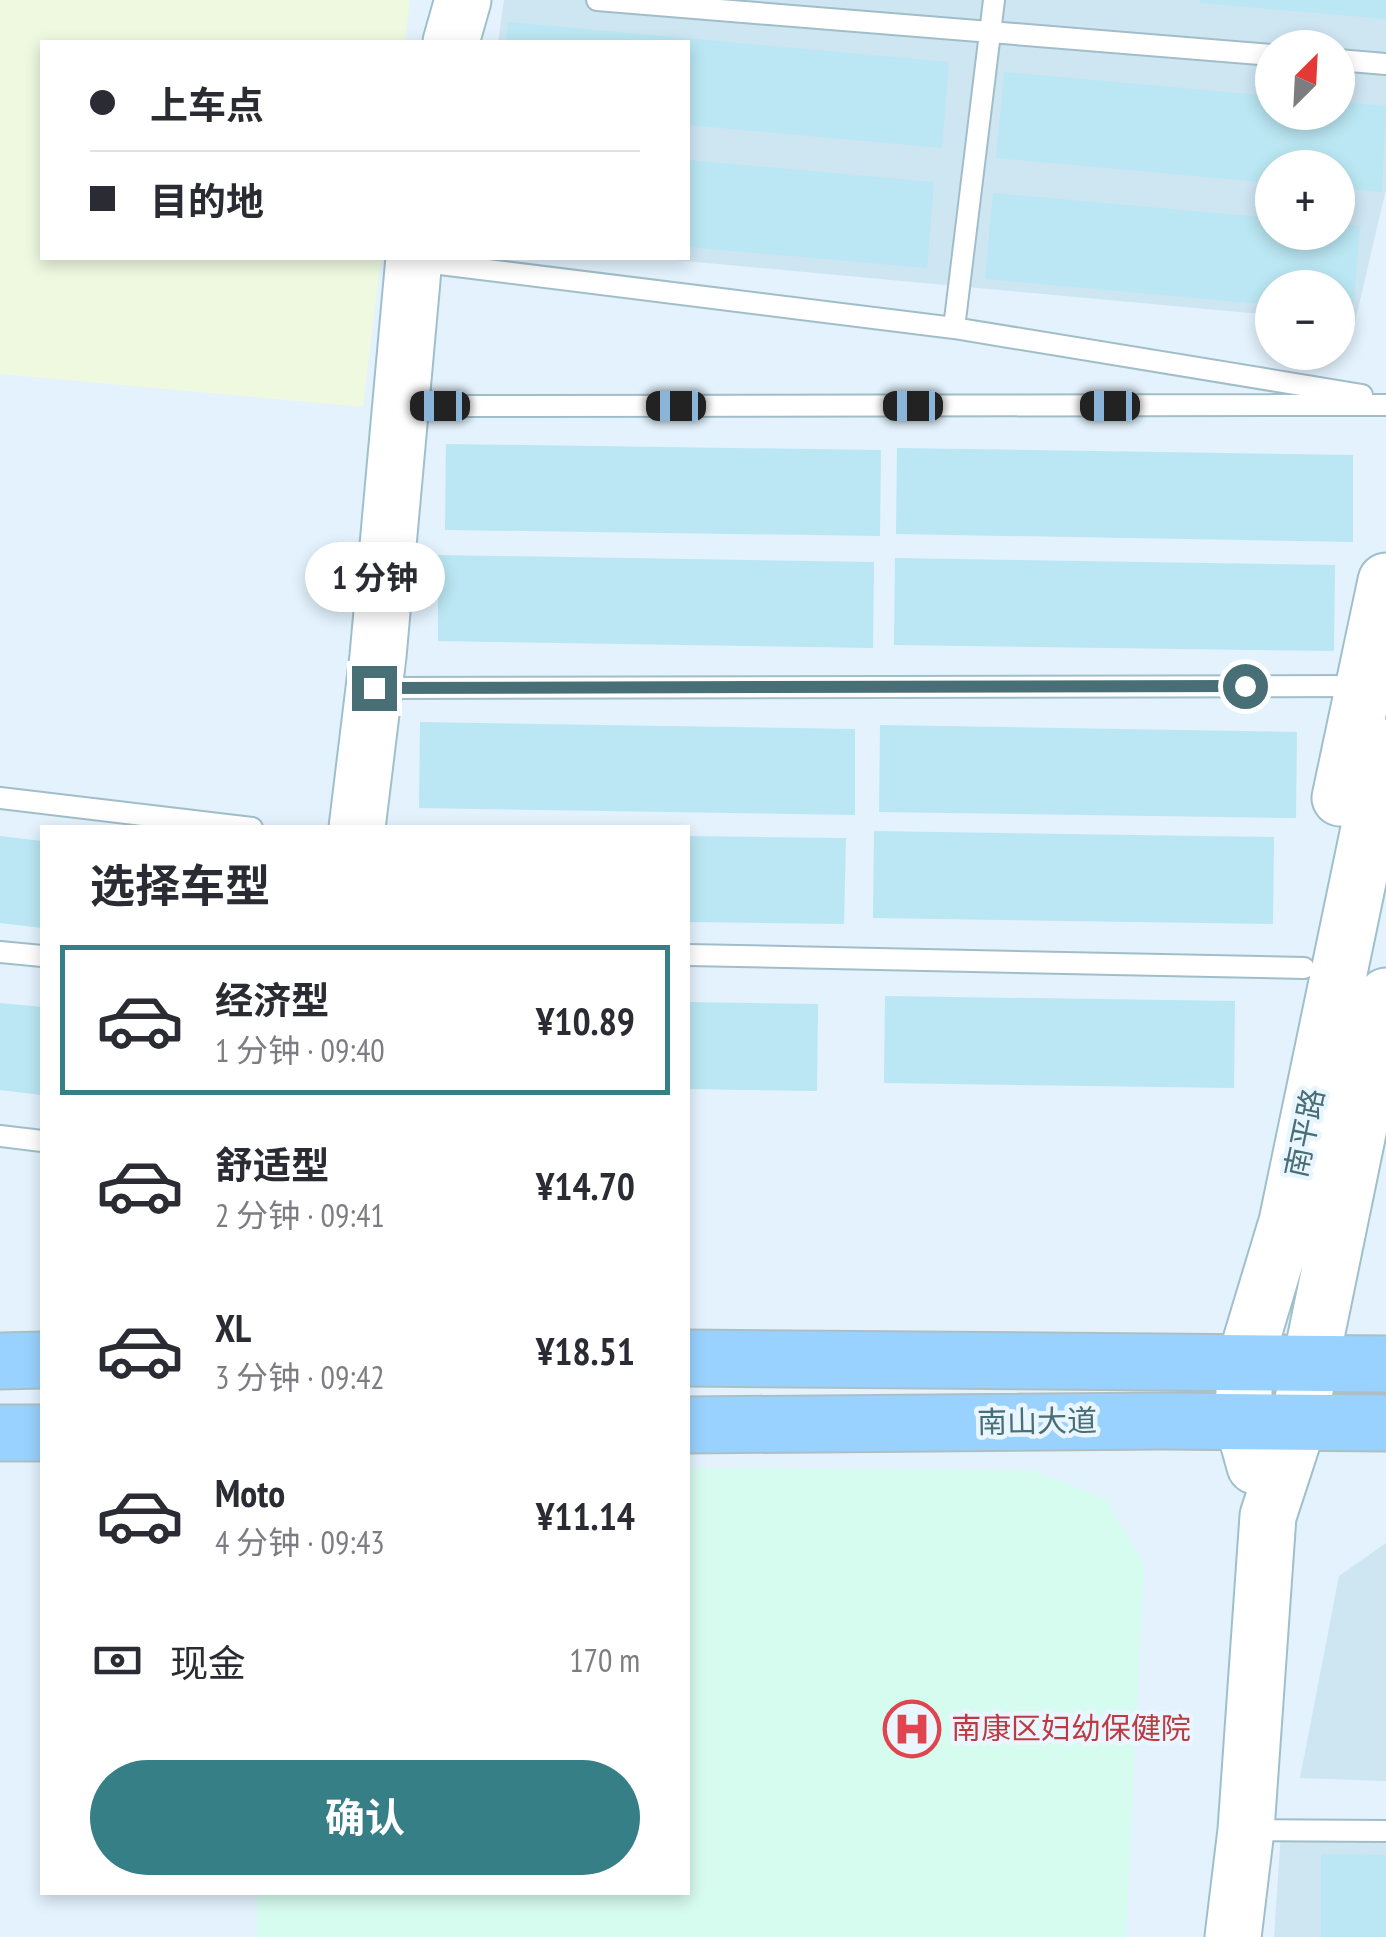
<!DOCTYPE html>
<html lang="zh">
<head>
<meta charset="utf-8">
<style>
  :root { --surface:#fff; --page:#f2f2f3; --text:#2b2b33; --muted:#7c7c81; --line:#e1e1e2; --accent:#367f86 }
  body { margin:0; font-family:"PT Sans Narrow","Noto Sans SC",sans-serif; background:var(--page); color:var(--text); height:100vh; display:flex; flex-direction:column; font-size:38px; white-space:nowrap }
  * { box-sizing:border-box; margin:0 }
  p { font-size:32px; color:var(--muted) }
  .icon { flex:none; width:55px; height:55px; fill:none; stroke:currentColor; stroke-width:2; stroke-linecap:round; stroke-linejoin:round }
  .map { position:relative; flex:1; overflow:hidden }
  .drawer { position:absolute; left:40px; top:825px; width:650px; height:1070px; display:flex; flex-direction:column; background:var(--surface); border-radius:0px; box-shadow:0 5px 15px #0003 }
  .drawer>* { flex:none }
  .hud { position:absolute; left:40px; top:40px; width:650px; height:220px; border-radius:0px; box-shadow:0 5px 15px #0003; display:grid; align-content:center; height:220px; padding:0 50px; background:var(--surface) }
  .needle { width:65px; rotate:24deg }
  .buttons { position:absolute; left:1255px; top:30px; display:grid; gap:20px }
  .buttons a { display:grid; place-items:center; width:100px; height:100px; border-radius:50%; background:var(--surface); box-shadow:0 5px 15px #0003; font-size:50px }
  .end { position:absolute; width:45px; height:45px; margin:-22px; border:12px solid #486e76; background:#fff; box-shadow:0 0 0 5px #fff }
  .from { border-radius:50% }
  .bubble { position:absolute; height:70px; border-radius:35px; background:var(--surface); box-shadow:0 5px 15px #0003; font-size:32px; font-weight:700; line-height:70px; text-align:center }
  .car { position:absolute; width:30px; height:60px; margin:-30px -15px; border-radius:12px; box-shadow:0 0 8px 2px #0007; background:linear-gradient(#222 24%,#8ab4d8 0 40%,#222 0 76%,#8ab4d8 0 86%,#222 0) }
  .hud b { display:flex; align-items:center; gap:35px; height:95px; font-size:38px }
  .hud b+b { border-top:2px solid var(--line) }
  .hud i { width:25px; height:25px; background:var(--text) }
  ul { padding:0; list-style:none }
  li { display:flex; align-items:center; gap:30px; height:150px; margin:0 20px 15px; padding:0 30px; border:5px solid transparent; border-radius:0px }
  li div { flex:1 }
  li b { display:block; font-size:38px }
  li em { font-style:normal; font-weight:700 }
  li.selected { border-color:var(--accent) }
  li>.icon { width:90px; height:90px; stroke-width:1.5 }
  h2 { padding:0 50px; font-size:45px; line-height:120px }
  .pay { display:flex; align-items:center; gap:25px; height:110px; padding:0 50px; font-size:38px }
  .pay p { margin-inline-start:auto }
  .primary-button { display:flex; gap:20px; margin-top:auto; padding:20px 50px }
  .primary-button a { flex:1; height:115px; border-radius:60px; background:var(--accent); color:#fff; font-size:40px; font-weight:700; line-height:115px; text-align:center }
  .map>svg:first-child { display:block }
  .residential { fill:#cee5f2; fill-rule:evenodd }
  .education { fill:#eef9e0 }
  .medical { fill:#d6fbef }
  .building { fill:#bae7f3 }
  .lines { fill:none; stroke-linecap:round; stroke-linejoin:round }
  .lane-casing { stroke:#a1bec8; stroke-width:24 }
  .secondary-casing { stroke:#9fc0cb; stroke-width:59 }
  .primary-casing { stroke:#aebfc3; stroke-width:59 }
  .lane { stroke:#fff; stroke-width:20 }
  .secondary { stroke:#fff; stroke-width:55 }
  .primary { stroke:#99d2fe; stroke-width:55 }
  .route { stroke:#486e76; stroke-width:12 }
  .labels { text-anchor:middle; stroke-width:9; stroke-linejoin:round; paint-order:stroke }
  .street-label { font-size:30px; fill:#486e76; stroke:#eaf6ff }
  .health-label { font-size:30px; fill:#be3a42; stroke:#eaf6ff; text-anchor:start }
</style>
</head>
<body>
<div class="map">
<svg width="1386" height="1937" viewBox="0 0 1386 1937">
  <rect width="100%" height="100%" fill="#e3f2fd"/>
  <!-- residential -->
  <path class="residential" d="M 504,0 L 1386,0 L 1386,189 L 1355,322 L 1338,321 L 1338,288 L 1272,288 L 1272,315 L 652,258 L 688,258 L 688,42 L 498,42 ZM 1272,48 L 1338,48 L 1338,112 L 1272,112 ZM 1272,168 L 1338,168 L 1338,232 L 1272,232 Z
    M 1386,1543 L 1386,1781 L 1300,1778 L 1339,1576 Z
    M 1281,1833 L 1386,1836 L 1386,1937 L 1274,1937 Z"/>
  <!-- education -->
  <path class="education" d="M 0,0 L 410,0 L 405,42 L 42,42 L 42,258 L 381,258 L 363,407 L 0,374 Z"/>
  <!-- medical -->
  <path class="medical" d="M 688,1468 L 1031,1470 L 1105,1498 L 1144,1565 L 1126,1937 L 257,1937 L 257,1893 L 688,1892 Z"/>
  <!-- building -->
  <path class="building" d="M 1200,0 L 1386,0 L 1386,19 L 1200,3 Z
    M 508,22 L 949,62 L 942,148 L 688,125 L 688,42 L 506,42 Z
    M 1004,72 L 1272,96 L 1272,112 L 1338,112 L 1338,102 L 1386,106 L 1382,192 L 1338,188 L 1338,168 L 1272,168 L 1272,183 L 996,158 Z
    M 688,160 L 934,182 L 927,268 L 688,247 Z
    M 993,193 L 1272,218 L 1272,232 L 1338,232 L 1338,224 L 1360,226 L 1353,312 L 1338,311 L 1338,288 L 1272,288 L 1272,305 L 985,279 Z
    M 446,444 L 881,450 L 880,536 L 445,530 Z
    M 897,448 L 1353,455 L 1353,542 L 896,534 Z
    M 438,555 L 874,562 L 873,648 L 438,641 Z
    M 895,558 L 1335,565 L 1334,651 L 894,645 Z
    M 420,722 L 855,729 L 855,815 L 419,808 Z
    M 880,725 L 1297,732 L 1296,818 L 879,812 Z
    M 874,831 L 1274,837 L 1273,924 L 873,918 Z
    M 0,836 L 42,841 L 42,928 L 0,923 Z
    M 688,836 L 846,838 L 844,924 L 688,922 Z
    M 885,996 L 1235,1001 L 1234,1088 L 884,1083 Z
    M 688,1002 L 818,1004 L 817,1091 L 688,1089 Z
    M 0,1003 L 42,1007 L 42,1095 L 0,1090 Z
    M 1321,1854 L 1386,1855 L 1386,1937 L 1321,1937 Z"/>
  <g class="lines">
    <!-- lane casing -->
    <g class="lane-casing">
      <path id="lane" d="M 597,0 L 1272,55
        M 1338,60 L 1386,64
        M 416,261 L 954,328 L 1362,395
        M 954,328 L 994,0
        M 403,406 L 1386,405
        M 376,688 L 1362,686
        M 0,798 L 252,828
        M 0,952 L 42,956
        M 688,955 L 1304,968
        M 0,1136 L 42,1141
        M 1248,1830 L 1386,1831"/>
    </g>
    <!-- secondary casing -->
    <g class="secondary-casing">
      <path id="secondary" d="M 451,42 L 463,0
        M 1340,798 L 1386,581
        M 357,828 L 378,656 L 414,258
        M 1255,1466 L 1243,1423 L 1245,1361 L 1287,1222 L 1386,747
        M 1233,1937 L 1246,1830 L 1268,1516 L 1298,1424 L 1386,996"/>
    </g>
    <!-- primary casing -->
    <g class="primary-casing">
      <path id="primary" d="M 688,1358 L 1386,1364
        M 0,1361 L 42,1360
        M 688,1425 L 1163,1421 L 1386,1423
        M 0,1433 L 42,1433"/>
    </g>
    <!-- lane -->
    <use href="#lane" class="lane"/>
    <!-- secondary -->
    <use href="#secondary" class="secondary"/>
    <!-- primary -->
    <use href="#primary" class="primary"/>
  </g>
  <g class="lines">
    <!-- route -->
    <path class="route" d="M 374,688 L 1245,686"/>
  </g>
  <!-- icons -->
  <defs>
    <g id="hospital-ring" transform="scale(2.875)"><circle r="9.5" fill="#eaf6ff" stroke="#e0444e" stroke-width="1.5"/><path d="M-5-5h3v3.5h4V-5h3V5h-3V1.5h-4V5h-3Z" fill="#e0444e"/></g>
  </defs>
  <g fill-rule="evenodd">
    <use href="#hospital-ring" x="912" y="1729"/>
  </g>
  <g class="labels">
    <!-- street labels -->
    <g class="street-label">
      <text transform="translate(1305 1133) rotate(-78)" y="10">南平路</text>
      <text transform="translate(1037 1422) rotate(-1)" y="10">南山大道</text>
    </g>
    <!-- health labels -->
    <g class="health-label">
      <text x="951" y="1739">南康区妇幼保健院</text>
    </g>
  </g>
</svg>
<div class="buttons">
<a><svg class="needle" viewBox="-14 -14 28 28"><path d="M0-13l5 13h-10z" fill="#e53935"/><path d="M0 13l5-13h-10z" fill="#7c7c81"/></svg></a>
<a>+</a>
<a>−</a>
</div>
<i class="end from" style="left:1245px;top:686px"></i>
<i class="end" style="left:374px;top:688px"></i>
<div class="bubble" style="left:305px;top:542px;width:140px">1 分钟</div>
<i class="car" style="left:440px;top:406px;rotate:270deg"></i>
<i class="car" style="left:676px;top:406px;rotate:270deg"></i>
<i class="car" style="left:913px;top:406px;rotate:270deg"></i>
<i class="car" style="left:1110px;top:406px;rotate:270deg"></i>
<div class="hud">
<b><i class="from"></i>上车点</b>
<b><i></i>目的地</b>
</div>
<section class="drawer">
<h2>选择车型</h2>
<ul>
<li class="selected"><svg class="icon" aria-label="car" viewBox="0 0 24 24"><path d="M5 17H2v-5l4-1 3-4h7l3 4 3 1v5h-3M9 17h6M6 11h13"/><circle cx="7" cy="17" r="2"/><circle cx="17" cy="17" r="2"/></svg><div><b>经济型</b><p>1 分钟 · 09:40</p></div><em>¥10.89</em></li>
<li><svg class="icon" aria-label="car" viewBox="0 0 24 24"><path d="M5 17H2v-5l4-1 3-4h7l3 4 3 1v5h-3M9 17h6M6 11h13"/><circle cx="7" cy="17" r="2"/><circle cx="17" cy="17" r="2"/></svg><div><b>舒适型</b><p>2 分钟 · 09:41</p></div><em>¥14.70</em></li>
<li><svg class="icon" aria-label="car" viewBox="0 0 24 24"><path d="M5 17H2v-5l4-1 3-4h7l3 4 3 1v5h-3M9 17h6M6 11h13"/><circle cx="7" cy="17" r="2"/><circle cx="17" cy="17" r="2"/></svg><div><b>XL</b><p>3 分钟 · 09:42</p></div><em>¥18.51</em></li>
<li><svg class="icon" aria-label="car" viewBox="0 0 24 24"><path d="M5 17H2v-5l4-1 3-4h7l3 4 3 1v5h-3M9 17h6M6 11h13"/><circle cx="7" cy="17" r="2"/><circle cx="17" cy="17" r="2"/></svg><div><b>Moto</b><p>4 分钟 · 09:43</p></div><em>¥11.14</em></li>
</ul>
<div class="pay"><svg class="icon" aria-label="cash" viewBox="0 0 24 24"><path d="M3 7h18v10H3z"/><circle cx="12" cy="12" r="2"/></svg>现金<p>170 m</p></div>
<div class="primary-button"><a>确认</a></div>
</section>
</div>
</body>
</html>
